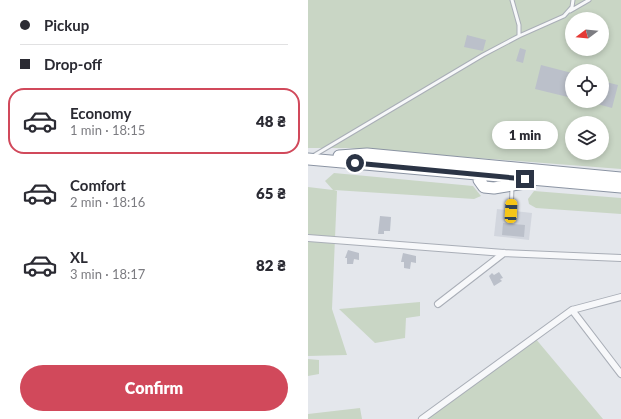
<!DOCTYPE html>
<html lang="en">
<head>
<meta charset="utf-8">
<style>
  :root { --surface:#fff; --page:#f2f2f3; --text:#2b2b33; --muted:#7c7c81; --line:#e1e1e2; --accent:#d1495b }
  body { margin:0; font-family:Lato,sans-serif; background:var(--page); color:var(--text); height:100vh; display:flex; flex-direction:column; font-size:15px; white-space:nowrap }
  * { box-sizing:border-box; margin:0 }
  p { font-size:13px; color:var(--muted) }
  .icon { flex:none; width:22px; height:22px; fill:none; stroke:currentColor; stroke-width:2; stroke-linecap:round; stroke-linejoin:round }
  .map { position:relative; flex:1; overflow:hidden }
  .sheet { display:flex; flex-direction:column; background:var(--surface); width:308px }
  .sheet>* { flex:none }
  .banner { display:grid; align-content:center; height:88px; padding:0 20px; background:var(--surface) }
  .needle { width:26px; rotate:254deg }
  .tools { position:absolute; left:257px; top:12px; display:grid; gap:8px }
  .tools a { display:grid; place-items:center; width:44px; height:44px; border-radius:50%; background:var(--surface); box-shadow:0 2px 6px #0003; font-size:20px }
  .end { position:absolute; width:18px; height:18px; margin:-9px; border:5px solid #2b3445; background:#fff; box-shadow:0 0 0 2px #fff }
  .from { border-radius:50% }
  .bubble { position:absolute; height:28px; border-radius:14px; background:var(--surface); box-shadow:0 2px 6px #0003; font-size:13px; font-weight:800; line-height:28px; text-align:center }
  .car { position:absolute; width:12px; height:24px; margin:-12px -6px; border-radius:5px; box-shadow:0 0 3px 1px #0007; background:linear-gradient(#f5c518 24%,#345 0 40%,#f5c518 0 76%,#345 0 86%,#f5c518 0) }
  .banner b { display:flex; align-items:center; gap:14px; height:38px; font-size:15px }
  .banner b+b { border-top:1px solid var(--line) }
  .banner i { width:10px; height:10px; background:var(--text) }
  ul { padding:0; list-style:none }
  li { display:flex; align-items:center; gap:12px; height:66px; margin:0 8px 6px; padding:0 12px; border:2px solid transparent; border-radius:16px }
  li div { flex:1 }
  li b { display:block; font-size:15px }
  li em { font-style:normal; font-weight:800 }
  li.current { border-color:var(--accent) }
  li>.icon { width:36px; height:36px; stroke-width:1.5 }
  .primary-button { display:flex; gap:8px; margin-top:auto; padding:8px 20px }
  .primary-button a { flex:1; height:46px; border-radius:24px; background:var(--accent); color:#fff; font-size:16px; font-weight:800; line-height:46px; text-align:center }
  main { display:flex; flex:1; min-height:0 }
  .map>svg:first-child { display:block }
  .built { fill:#d2d6de }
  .green { fill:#c9d6c5; fill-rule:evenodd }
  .building { fill:#bbc0ca }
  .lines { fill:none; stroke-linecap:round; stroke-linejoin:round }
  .lane-casing { stroke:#a9aeb7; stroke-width:5 }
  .street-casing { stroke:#a9aeb7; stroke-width:8 }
  .highway-casing { stroke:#8b94a3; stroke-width:13 }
  .lane { stroke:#f7f8fa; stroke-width:3 }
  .street { stroke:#f7f8fa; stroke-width:6 }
  .highway { stroke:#fff; stroke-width:11 }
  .route { stroke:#2b3445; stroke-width:5 }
</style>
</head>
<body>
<main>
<section class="sheet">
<div class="banner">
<b><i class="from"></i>Pickup</b>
<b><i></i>Drop-off</b>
</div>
<ul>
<li class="current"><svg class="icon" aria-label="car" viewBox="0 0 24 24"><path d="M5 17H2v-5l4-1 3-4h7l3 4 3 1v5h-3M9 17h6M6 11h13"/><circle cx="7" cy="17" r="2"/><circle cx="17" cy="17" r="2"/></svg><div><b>Economy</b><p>1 min · 18:15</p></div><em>48 ₴</em></li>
<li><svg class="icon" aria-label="car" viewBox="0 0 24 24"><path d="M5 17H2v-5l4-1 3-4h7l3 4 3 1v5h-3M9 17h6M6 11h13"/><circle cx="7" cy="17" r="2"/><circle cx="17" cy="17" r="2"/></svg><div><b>Comfort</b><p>2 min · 18:16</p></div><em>65 ₴</em></li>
<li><svg class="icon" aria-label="car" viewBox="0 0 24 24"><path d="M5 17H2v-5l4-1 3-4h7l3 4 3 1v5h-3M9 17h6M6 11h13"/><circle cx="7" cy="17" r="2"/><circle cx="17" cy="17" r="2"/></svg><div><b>XL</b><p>3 min · 18:17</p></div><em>82 ₴</em></li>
</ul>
<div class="primary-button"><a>Confirm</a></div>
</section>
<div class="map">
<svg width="313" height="419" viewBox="0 0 313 419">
  <rect width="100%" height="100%" fill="#e4e7ec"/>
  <!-- built -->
  <path class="built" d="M 189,209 L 224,213 L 221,240 L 186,236 Z"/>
  <!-- green -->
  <path class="green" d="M 0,0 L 313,0 L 313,169 L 39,148 L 0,148 ZM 264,19 L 294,19 L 294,49 L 264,49 ZM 264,71 L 294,71 L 294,101 L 264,101 ZM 264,123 L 294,123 L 294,153 L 264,153 Z
    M 26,173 L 165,186 L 173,196 L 166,199 L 26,190 L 29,191 L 24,309 L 39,355 L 0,356 L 0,187 L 25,190 L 17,181 Z
    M 226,191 L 313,198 L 313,214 L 228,208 L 221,204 L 220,199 Z
    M 112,302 L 112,316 L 98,318 L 97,338 L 67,343 L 31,309 Z
    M 227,338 L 295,419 L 116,419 Z
    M 0,359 L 11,360 L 11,374 L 0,376 Z
    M 52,408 L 54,419 L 0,419 L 0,414 Z"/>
  <!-- building -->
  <path class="building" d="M 159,35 L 178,40 L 175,51 L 156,47 Z
    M 212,48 L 218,50 L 215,63 L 208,61 Z
    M 233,65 L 264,73 L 264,98 L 227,89 Z
    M 294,81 L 310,85 L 304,108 L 282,102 L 282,101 L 294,101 Z
    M 72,216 L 83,217 L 82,231 L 76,231 L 76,234 L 70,234 Z
    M 195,223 L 217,225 L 216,237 L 194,235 Z
    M 40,250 L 51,253 L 51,260 L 46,259 L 45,264 L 39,264 L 39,258 L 37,258 Z
    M 95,253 L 108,256 L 108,263 L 103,262 L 102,269 L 96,268 L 96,262 L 93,262 Z
    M 191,272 L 195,278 L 192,279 L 194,281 L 186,286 L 181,276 L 184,273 L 186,275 Z"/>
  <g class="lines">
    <!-- lane casing -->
    <g class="lane-casing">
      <path id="lane" d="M 204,0 L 211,25 L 211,36
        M 262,11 L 281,0
        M 5,156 L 175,55 L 211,36 L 256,16 L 264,7 L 265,0
        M 203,217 L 204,187"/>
    </g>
    <!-- street casing -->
    <g class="street-casing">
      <path id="street" d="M 0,238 L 196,253 L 313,258
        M 130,304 L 196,253
        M 264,310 L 313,374
        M 114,419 L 264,310 L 313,297"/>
    </g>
    <!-- highway casing -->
    <g class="highway-casing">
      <path id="highway" d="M 31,156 L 59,154 L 313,178
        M 0,159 L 313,187
        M 172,169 L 171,180 L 176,187 L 186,188 L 217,183"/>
    </g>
    <!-- lane -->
    <use href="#lane" class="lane"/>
    <!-- street -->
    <use href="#street" class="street"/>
    <!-- highway -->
    <use href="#highway" class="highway"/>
  </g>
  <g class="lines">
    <!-- route -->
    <path class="route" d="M 47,163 L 217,179"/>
  </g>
</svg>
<div class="tools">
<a><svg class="needle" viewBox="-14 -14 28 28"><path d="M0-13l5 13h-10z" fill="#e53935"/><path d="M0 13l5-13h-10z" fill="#7c7c81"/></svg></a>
<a><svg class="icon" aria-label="locate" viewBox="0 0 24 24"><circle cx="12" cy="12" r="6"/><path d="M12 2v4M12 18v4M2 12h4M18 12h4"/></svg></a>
<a><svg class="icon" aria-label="layers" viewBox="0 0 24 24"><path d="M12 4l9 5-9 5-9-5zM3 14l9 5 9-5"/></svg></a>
</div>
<i class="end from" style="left:47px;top:163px"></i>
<i class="end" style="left:217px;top:179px"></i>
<div class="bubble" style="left:184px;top:121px;width:66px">1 min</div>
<i class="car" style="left:203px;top:211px;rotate:3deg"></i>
</div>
</main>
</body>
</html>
